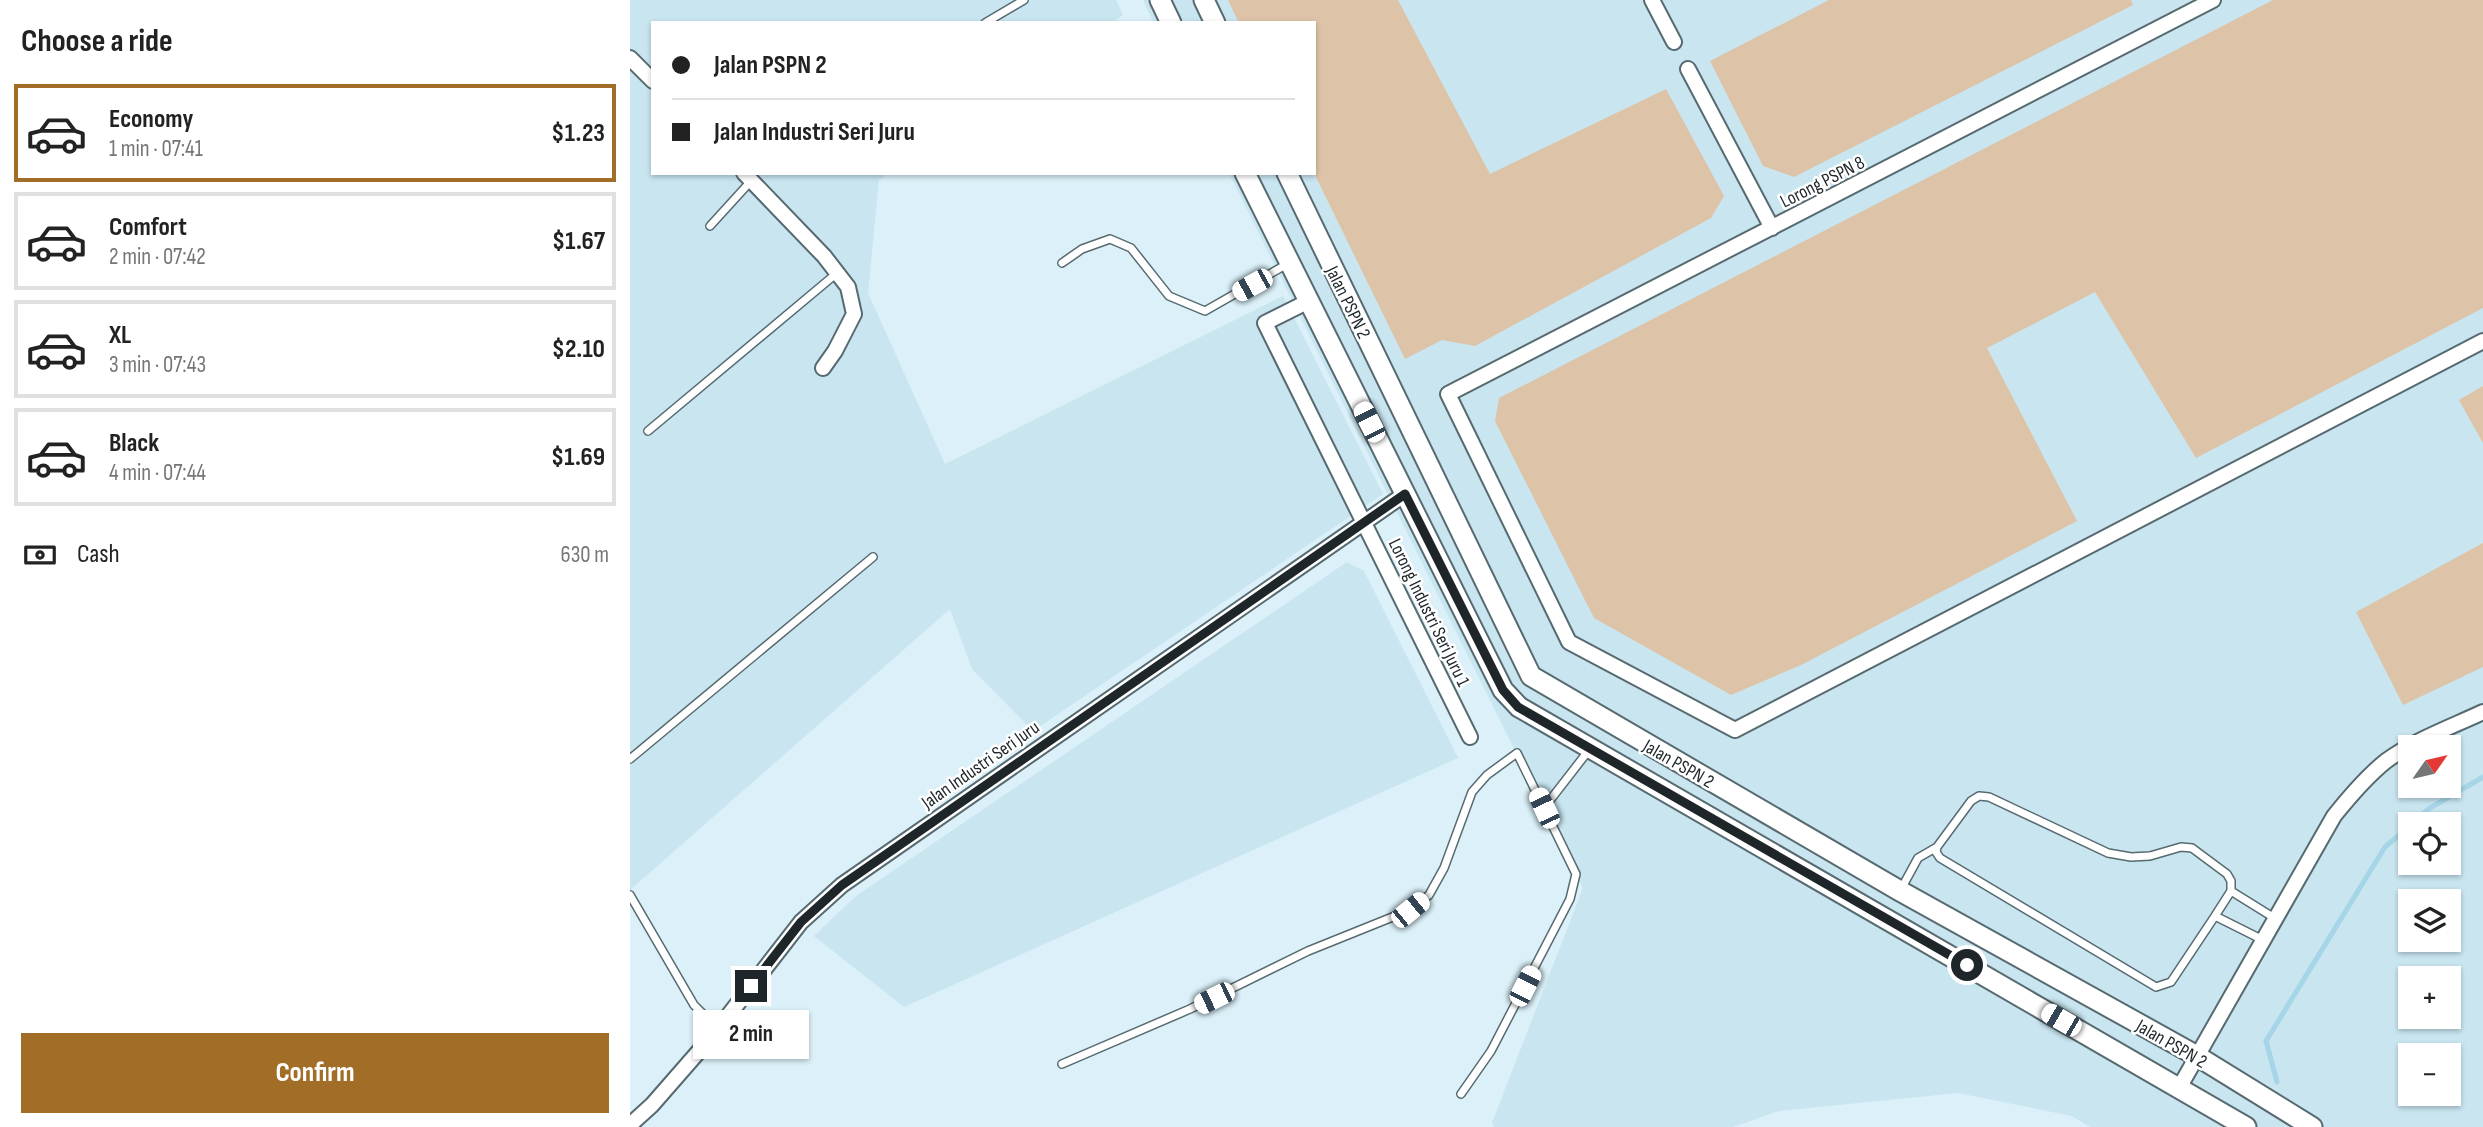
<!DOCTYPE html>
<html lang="en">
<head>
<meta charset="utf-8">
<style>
  :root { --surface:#fff; --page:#f6f6f6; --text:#222; --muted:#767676; --line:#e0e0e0; --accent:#a26d27 }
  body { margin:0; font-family:"Sofia Sans Condensed",sans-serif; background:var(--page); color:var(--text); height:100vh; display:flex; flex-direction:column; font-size:26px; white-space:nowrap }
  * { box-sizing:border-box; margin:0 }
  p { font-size:23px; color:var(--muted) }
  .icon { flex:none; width:38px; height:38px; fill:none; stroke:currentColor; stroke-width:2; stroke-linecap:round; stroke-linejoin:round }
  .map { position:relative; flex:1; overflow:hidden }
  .side { display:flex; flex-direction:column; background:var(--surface); width:630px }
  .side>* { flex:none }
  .guide { position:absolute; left:21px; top:21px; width:665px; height:154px; border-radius:0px; box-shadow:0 2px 5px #0004; display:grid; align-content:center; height:154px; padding:0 21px; background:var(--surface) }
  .needle { width:46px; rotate:56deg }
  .fabs { position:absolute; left:1768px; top:735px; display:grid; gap:14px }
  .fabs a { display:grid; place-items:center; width:63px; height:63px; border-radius:0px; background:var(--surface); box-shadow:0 2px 5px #0004; font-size:35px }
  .end { position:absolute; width:32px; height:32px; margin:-16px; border:9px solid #1e2629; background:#fff; box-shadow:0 0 0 4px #fff }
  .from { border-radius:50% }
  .bubble { position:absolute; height:49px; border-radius:0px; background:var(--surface); box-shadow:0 2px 5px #0004; font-size:23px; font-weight:700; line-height:49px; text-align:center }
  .car { position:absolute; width:21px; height:42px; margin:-21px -10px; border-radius:9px; box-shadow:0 0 5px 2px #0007; background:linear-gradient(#fff 24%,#345 0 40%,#fff 0 76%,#345 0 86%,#fff 0) }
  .guide b { display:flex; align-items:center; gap:24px; height:66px; font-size:26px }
  .guide b+b { border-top:2px solid var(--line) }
  .guide i { width:18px; height:18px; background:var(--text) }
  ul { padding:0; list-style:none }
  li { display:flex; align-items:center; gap:21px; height:98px; margin:0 14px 10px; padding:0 7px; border:4px solid var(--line); border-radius:0px }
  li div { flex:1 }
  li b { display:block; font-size:26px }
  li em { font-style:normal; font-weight:700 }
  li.current { border-color:var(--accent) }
  li>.icon { width:63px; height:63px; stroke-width:1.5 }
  h2 { padding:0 21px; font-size:32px; line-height:84px }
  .pay { display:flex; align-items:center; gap:18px; height:77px; padding:0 21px; font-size:26px }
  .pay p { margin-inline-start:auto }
  .cta { display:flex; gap:14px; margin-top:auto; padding:14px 21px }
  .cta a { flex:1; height:80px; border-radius:0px; background:var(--accent); color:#fff; font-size:28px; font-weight:700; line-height:80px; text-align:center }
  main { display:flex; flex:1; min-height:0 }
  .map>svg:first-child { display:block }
  .built { fill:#c8e5f0; fill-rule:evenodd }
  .green { fill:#ddc4a8 }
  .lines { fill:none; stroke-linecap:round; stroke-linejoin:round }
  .stream { stroke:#a5d5e6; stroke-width:5 }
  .service-casing { stroke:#576a70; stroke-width:10 }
  .minor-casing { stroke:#576a70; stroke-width:18 }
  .tertiary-casing { stroke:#576a70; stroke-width:23 }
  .service { stroke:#fff; stroke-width:7 }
  .minor { stroke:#fff; stroke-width:14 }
  .tertiary { stroke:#fff; stroke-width:19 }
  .route { stroke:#1e2629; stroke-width:9 }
  .labels { text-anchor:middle; stroke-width:5; stroke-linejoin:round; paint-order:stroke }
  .street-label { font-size:19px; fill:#1e2629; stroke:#fff }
</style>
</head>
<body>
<main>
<section class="side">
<h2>Choose a ride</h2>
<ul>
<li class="current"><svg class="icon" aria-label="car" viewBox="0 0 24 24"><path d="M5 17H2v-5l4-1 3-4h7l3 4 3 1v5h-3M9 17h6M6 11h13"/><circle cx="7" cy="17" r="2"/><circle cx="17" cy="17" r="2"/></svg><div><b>Economy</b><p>1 min · 07:41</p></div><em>$1.23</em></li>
<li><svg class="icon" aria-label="car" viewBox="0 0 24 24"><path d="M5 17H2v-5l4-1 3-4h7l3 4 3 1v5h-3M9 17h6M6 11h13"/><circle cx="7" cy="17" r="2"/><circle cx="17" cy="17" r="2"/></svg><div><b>Comfort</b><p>2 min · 07:42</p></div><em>$1.67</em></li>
<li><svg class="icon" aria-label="car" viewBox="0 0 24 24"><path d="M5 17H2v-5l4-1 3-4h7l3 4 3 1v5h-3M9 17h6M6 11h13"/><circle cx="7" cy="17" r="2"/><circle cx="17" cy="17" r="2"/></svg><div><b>XL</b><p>3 min · 07:43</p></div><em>$2.10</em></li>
<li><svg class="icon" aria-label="car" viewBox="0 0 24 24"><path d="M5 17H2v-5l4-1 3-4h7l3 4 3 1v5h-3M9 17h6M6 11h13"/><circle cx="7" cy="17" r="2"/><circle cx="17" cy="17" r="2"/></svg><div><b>Black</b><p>4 min · 07:44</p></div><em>$1.69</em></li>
</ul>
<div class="pay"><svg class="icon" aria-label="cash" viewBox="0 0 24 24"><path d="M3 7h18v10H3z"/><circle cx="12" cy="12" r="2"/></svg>Cash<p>630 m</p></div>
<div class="cta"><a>Confirm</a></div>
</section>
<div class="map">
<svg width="1853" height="1127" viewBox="0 0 1853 1127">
  <rect width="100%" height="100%" fill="#dbf0f8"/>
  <!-- built -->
  <path class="built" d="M 0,0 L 486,0 L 493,15 L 482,23 L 23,23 L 23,173 L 259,173 L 249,180 L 238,293 L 315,464 L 653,296 L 753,494 L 403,731 L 342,669 L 320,609 L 0,890 Z
    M 513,0 L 1853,0 L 1853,1127 L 1460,1127 L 1442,1116 L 1328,1093 L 1149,1111 L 1103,1127 L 864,1127 L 862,1123 L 953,888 L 599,173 L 684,173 L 684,23 L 524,23 ZM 1780,747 L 1818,747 L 1818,786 L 1780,786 ZM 1780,824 L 1818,824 L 1818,863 L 1780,863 ZM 1780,901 L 1818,901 L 1818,940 L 1780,940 ZM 1780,978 L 1818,978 L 1818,1017 L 1780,1017 ZM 1780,1055 L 1818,1055 L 1818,1094 L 1780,1094 Z
    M 717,562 L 734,571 L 828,758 L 274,1007 L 184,936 L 226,896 Z"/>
  <!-- green -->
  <path class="green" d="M 598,0 L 768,0 L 860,174 L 1036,89 L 1094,196 L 1081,218 L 845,346 L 812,340 L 775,359 L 684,173 L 684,23 L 609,23 Z
    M 1199,0 L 1501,0 L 1503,5 L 1164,177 L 1133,166 L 1080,61 Z
    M 1643,0 L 1853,0 L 1853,308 L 1566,458 L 1465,292 L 1357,348 L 1447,521 L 1171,665 L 1101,695 L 964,618 L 865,421 L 869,398 Z
    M 1853,386 L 1853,443 L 1829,400 Z
    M 1853,543 L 1853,667 L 1773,705 L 1726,612 Z"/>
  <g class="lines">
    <!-- stream -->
    <path class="stream" d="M 1781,824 L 1800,808 L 1853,777
      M 1647,1082 L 1636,1041 L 1755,847 L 1780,826"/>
    <!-- service casing -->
    <g class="service-casing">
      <path id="service" d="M 355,23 L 394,0
        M 80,226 L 121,181
        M 432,263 L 452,249 L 480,239 L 501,248 L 539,296 L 575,311 L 659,263
        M 18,431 L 207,273
        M 0,759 L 243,557
        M 914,808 L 959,750
        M 1270,891 L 1288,858 L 1307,847
        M 0,895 L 64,1005 L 88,1029
        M 1585,916 L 1601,891
        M 1633,940 L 1585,916 L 1541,982 L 1526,987 L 1310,858 L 1306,852 L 1307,847 L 1341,801 L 1349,796 L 1359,797 L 1478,853 L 1501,857 L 1520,856 L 1551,847 L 1562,848 L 1597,874 L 1601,881 L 1601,891 L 1646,919
        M 432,1064 L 560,1009 L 678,951 L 780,910 L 799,895 L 814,868 L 842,792 L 857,775 L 887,753 L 946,874 L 940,899 L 861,1051 L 831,1094"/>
    </g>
    <!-- minor casing -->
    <g class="minor-casing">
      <path id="minor" d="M 1022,0 L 1044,42
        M 1583,0 L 818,394 L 939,642 L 1105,730 L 1853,341
        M 0,58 L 23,81
        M 1058,69 L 1142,228
        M 114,173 L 194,256 L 218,287 L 224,314 L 205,351 L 193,368
        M 679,301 L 635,323 L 840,737
        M 1549,1088 L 1704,816 C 1720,796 1736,777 1756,761 C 1785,740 1821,727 1853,712
        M 0,1125 L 22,1105 L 84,1034 L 171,922 L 212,885 L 775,494"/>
    </g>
    <!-- tertiary casing -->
    <g class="tertiary-casing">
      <path id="tertiary" d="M 530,0 L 541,23
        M 574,0 L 585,23
        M 615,173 L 873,690 L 889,707 L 1616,1127
        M 657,173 L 901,676 L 1270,891 L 1567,1056 L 1682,1127"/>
    </g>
    <!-- service -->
    <use href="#service" class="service"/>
    <!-- minor -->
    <use href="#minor" class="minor"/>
    <!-- tertiary -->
    <use href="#tertiary" class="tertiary"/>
  </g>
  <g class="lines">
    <!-- route -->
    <path class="route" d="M 121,986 L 171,922 L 212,885 L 775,494 L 873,690 L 888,707 L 1337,965"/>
  </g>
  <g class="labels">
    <!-- street labels -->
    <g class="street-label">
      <text transform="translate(1192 181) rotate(-27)" y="7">Lorong PSPN 8</text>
      <text transform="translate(719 302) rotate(64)" y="7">Jalan PSPN 2</text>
      <text transform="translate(800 612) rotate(64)" y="7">Lorong Industri Seri Juru 1</text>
      <text transform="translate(1049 763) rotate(30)" y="7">Jalan PSPN 2</text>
      <text transform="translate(350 764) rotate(-35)" y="7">Jalan Industri Seri Juru</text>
      <text transform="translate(1542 1043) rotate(30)" y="7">Jalan PSPN 2</text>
    </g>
  </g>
</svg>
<div class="fabs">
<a><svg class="needle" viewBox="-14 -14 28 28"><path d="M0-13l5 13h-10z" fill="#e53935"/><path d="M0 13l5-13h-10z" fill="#767676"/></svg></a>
<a><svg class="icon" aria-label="locate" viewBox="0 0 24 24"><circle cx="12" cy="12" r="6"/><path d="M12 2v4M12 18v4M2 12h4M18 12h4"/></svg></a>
<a><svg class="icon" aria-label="layers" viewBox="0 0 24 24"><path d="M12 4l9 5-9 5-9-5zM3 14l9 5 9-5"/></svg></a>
<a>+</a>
<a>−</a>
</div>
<i class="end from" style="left:1337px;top:965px"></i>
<i class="end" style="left:121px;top:986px"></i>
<div class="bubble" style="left:63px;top:1010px;width:116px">2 min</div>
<i class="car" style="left:622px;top:285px;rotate:241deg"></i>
<i class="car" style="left:739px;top:422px;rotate:333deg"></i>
<i class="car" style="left:914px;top:808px;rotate:335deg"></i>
<i class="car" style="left:780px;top:910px;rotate:51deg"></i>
<i class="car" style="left:895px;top:986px;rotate:27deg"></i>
<i class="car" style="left:584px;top:998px;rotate:244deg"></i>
<i class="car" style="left:1431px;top:1020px;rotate:300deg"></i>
<div class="guide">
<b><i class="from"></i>Jalan PSPN 2</b>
<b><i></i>Jalan Industri Seri Juru</b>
</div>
</div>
</main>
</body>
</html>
